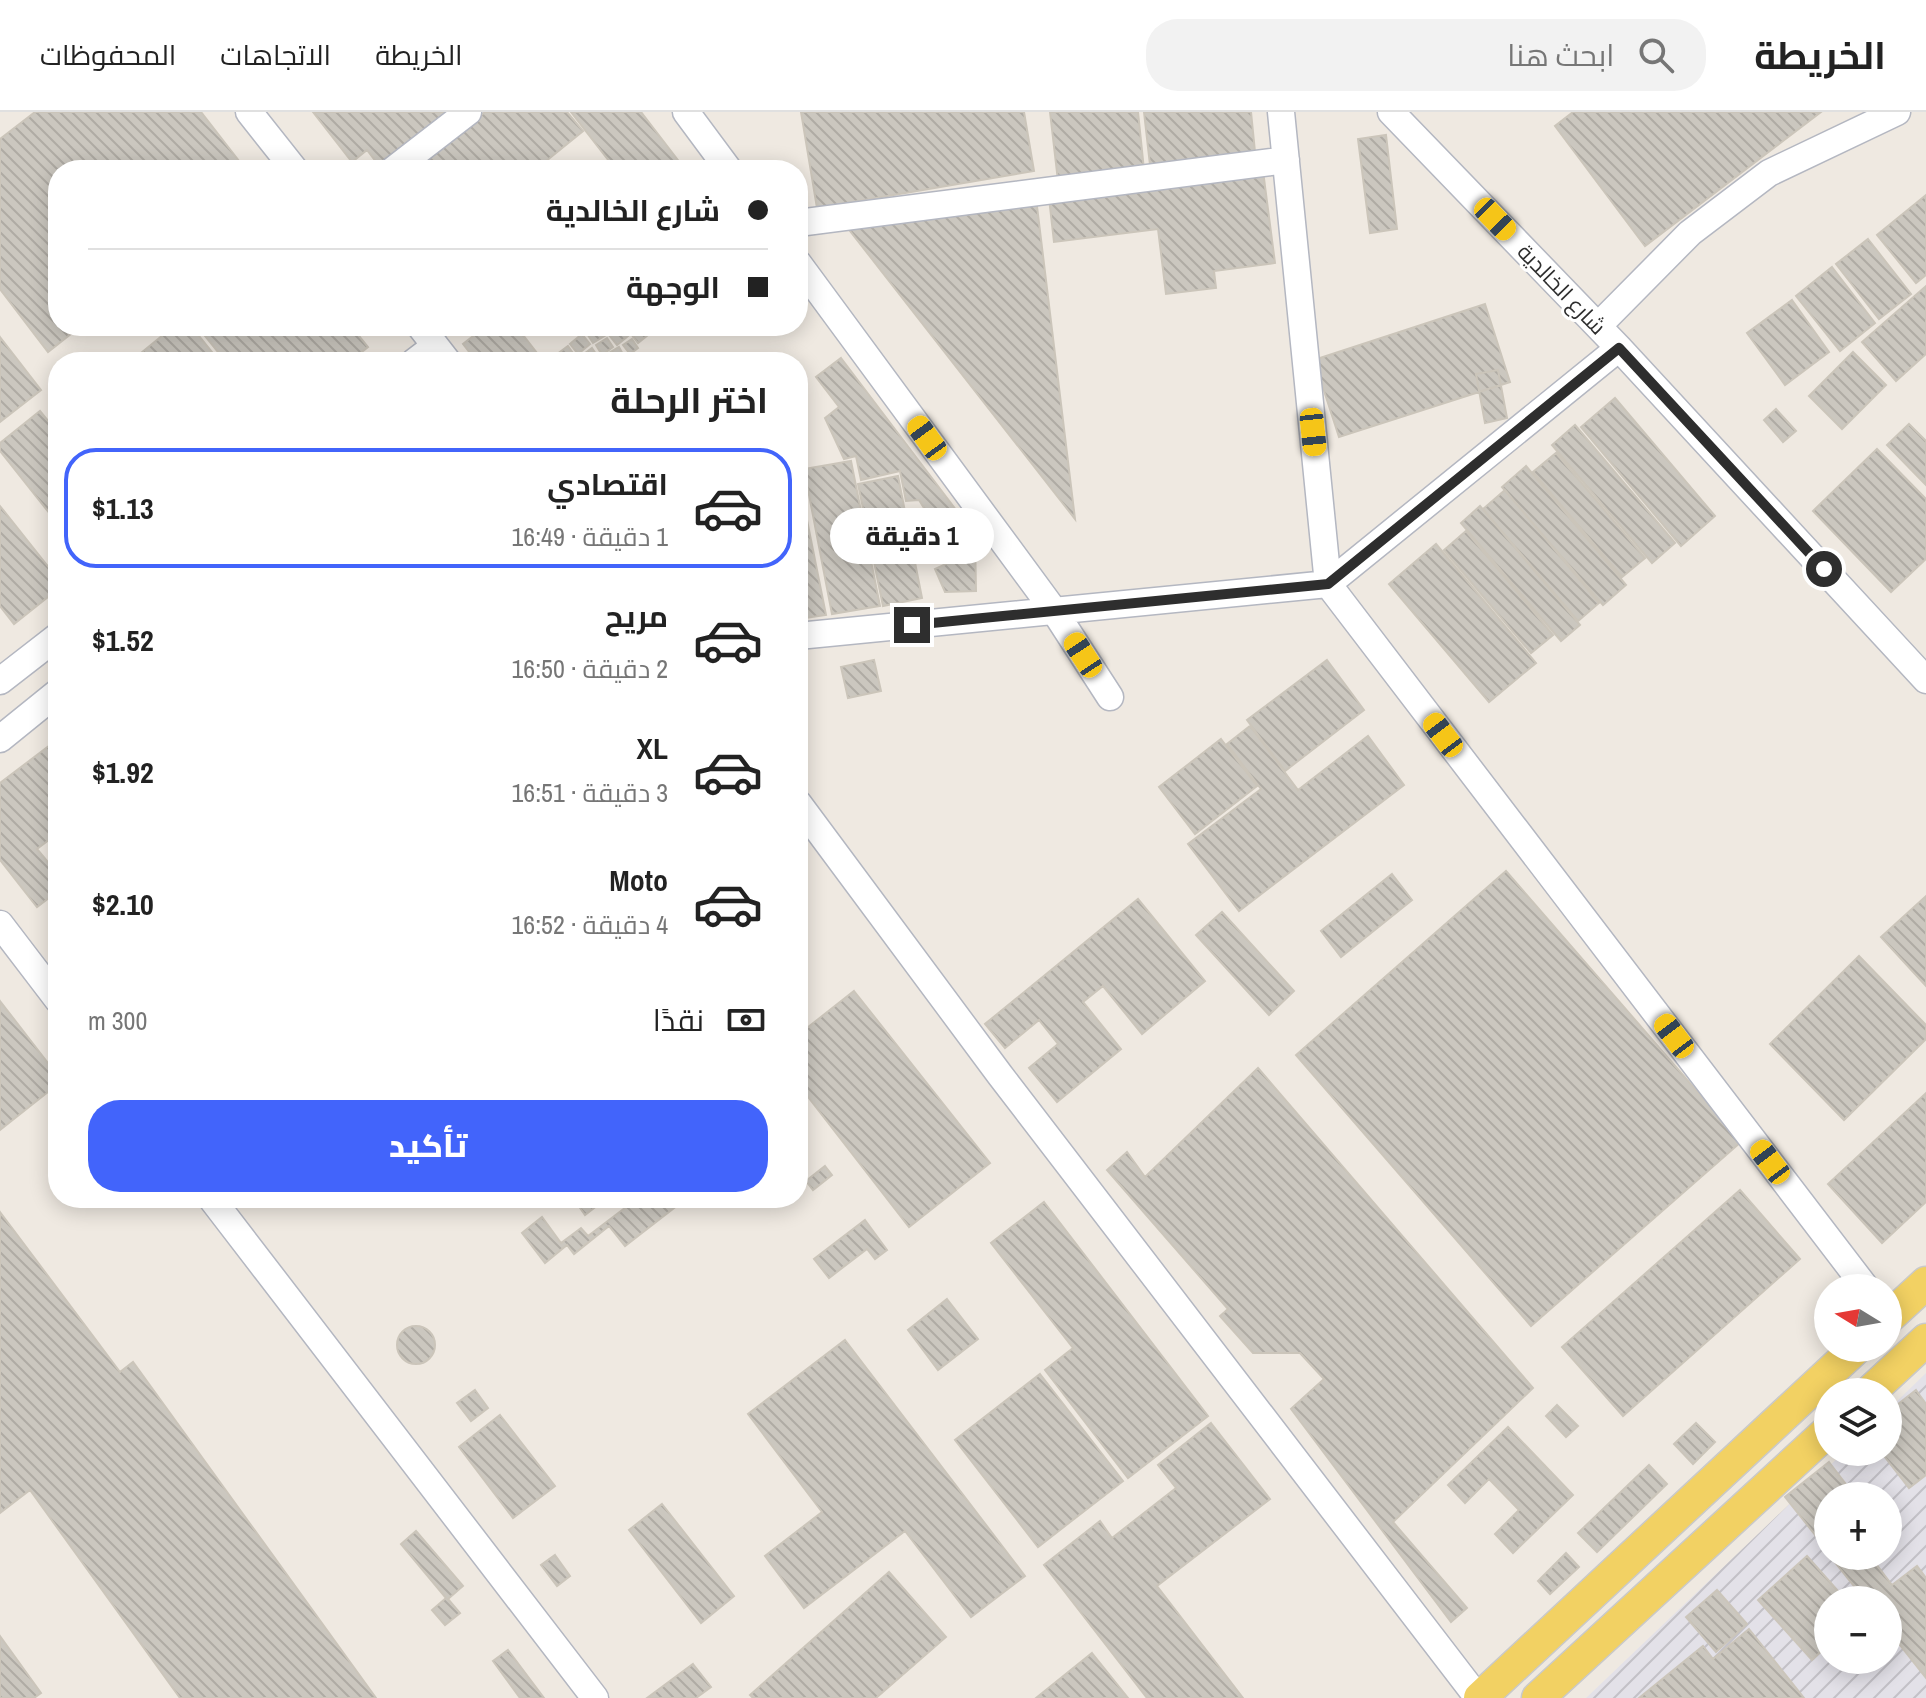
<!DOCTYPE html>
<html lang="ar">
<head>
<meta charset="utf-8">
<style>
  :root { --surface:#fff; --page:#f2f2f2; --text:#222; --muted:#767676; --line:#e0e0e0; --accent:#4264fb }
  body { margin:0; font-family:"Archivo Narrow",Cairo,sans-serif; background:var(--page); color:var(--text); direction:rtl; height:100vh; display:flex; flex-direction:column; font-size:30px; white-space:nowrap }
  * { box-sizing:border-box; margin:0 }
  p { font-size:26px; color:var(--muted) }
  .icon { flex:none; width:44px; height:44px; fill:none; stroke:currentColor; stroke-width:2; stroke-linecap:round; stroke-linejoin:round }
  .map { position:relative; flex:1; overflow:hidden; direction:ltr }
  .sheet { position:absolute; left:48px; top:240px; width:760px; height:856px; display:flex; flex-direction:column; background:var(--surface); border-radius:32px; box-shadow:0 4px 20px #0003; direction:rtl }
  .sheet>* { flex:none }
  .banner { position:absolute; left:48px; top:48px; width:760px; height:176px; border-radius:32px; box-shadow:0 4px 20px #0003; direction:rtl; display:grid; align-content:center; height:176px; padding:0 40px; background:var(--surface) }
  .needle { width:52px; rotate:281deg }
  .tools { position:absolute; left:1814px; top:1162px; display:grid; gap:16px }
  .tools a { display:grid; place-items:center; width:88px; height:88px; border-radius:50%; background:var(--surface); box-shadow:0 4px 20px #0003; font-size:40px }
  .end { position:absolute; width:36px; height:36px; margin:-18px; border:10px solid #2e2e2e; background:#fff; box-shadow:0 0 0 4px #fff }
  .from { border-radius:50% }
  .bubble { position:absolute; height:56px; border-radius:28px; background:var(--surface); box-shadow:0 4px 20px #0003; font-size:26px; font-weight:800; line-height:56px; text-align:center; direction:rtl }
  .car { position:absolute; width:24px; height:48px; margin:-24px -12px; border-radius:10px; box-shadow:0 0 6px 2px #0007; background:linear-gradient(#f5c518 24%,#345 0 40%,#f5c518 0 76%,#345 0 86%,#f5c518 0) }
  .banner b { display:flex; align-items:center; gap:28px; height:76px; font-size:30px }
  .banner b+b { border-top:2px solid var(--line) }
  .banner i { width:20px; height:20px; background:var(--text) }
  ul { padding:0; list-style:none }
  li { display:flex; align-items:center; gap:24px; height:120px; margin:0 16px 12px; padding:0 24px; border:4px solid transparent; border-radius:32px }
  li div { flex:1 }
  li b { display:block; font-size:30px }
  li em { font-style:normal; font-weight:800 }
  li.active { border-color:var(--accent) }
  li>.icon { width:72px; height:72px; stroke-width:1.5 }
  h2 { padding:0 40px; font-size:36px; line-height:96px }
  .pay { display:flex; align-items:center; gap:20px; height:88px; padding:0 40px; font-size:30px }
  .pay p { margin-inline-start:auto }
  .button { display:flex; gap:16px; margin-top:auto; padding:16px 40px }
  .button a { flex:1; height:92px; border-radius:32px; background:var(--accent); color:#fff; font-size:32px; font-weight:800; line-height:92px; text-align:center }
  header { display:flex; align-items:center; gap:48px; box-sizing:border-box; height:112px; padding:0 40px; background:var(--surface); border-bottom:2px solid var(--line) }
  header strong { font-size:38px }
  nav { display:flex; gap:44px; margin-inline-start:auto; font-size:28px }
  .search { width:560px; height:72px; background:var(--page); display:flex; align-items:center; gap:20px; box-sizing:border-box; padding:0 28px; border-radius:32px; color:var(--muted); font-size:30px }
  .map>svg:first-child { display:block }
  .industrial { fill:url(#industrial-furrows); fill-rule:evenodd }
  .building { fill:url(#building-back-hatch); stroke:#cbc5ba; stroke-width:2 }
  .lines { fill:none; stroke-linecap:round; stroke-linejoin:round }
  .minor-casing { stroke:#b4b7c1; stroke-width:29 }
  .major-casing { stroke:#c9c9c9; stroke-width:35 }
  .minor { stroke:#fff; stroke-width:26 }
  .major { stroke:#f2d163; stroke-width:32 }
  .route { stroke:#2e2e2e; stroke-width:10 }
  .labels { text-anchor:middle; stroke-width:6; stroke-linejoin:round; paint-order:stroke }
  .street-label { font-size:22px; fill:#2e2e2e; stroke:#fff }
</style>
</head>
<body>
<header>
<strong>الخريطة</strong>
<div class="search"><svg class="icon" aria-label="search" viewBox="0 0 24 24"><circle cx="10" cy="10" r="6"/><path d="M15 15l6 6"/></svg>ابحث هنا</div>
<nav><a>الخريطة</a><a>الاتجاهات</a><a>المحفوظات</a></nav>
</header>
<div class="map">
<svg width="1926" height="1586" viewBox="0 0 1926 1586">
  <defs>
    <pattern id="industrial-furrows" width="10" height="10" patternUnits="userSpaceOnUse" patternTransform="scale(2)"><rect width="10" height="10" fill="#e3e1e8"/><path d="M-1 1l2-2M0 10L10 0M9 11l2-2" fill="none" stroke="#c3c1c7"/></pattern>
    <pattern id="building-back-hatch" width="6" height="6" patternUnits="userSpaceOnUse" patternTransform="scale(2)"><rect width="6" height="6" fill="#cbc7bf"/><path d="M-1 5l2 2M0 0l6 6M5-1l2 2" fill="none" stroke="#afaba4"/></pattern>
  </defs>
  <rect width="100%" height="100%" fill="#efe9e1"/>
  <!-- industrial -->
  <path class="industrial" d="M 1926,1261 L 1926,1586 L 1586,1586 L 1844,1340 L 1888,1340 L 1888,1298 ZM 1828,1384 L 1888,1384 L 1888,1444 L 1828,1444 ZM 1828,1488 L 1888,1488 L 1888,1548 L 1828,1548 Z"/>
  <!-- building -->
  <path class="building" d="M 35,0 L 201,0 L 246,58 L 58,58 L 58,214 L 81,214 L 48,240 L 0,177 L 0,27 Z
    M 313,0 L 450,0 L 380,55 L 367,38 L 352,50 Z
    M 485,0 L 567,0 L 583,19 L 535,58 L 413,58 Z
    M 571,0 L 641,0 L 684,56 L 616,58 Z
    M 801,0 L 1024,0 L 1034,59 L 817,96 Z
    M 1050,0 L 1138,0 L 1144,58 L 1058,69 Z
    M 1144,0 L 1251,0 L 1255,40 L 1150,53 Z
    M 1573,0 L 1821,0 L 1645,134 L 1555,14 Z
    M 1386,23 L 1397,117 L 1370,121 L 1358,27 Z
    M 1263,59 L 1275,151 L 1214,159 L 1216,176 L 1166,182 L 1158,117 L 1054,130 L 1049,86 Z
    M 1926,83 L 1926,163 L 1916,171 L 1877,123 Z
    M 1036,86 L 1075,407 L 843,110 Z
    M 1868,127 L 1911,182 L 1879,207 L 1836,152 Z
    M 1832,155 L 1875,211 L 1840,239 L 1796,184 Z
    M 1926,174 L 1926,242 L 1896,269 L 1862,230 Z
    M 1792,188 L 1829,240 L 1785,273 L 1747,221 Z
    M 1485,192 L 1510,270 L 1339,325 L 1314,248 Z
    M 174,214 L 191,214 L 220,250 L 130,250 Z
    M 197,214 L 351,214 L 368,235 L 349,250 L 226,250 Z
    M 486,214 L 516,214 L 544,250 L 477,250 L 463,232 Z
    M 596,214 L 606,223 L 593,231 L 586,220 Z
    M 621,214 L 628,224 L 617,233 L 609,223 Z
    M 625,214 L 642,214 L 648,223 L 638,231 Z
    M 582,222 L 590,232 L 578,242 L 570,232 Z
    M 0,225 L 41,278 L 0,310 Z
    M 607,226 L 613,235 L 602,243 L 596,233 Z
    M 632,227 L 638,236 L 630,242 L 623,233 Z
    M 568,234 L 575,244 L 562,250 L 556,243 Z
    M 619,235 L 625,246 L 607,250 L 604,244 Z
    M 592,236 L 598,245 L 584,250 L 580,245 Z
    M 1853,240 L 1886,273 L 1842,317 L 1809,284 Z
    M 841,246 L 975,423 L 976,479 L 945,480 L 935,457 L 946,452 L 942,425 L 919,388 L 906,389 L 900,359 L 861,368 L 856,344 L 844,347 L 825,306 L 839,295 L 816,265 Z
    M 1498,258 L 1507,306 L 1485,311 L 1476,262 Z
    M 1615,286 L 1715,404 L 1681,434 L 1581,315 Z
    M 1776,297 L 1796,319 L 1783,330 L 1764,308 Z
    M 40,299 L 58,321 L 58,412 L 0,339 L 0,331 Z
    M 1909,312 L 1926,329 L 1926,373 L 1887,333 Z
    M 1575,313 L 1675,431 L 1652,451 L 1552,333 Z
    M 1877,337 L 1926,387 L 1926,447 L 1891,480 L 1813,399 Z
    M 1556,341 L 1645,446 L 1622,465 L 1533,360 Z
    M 851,349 L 880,494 L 832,502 L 804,357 Z
    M 1526,354 L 1626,473 L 1603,493 L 1502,375 Z
    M 798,363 L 826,503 L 798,507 Z
    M 898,364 L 922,486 L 883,494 L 858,372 Z
    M 1505,378 L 1599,491 L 1578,509 L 1483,397 Z
    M 0,394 L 58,467 L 58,477 L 14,512 L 0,494 Z
    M 1480,394 L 1580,513 L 1561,529 L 1461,411 Z
    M 1466,419 L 1553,523 L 1531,541 L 1444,438 Z
    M 1436,432 L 1536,551 L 1489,590 L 1389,472 Z
    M 874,548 L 881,579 L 848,586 L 841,555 Z
    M 1327,548 L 1364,598 L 1285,659 L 1247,608 Z
    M 1250,614 L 1298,678 L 1368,624 L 1404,673 L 1239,799 L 1188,732 L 1261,677 L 1227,632 Z
    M 58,627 L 58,721 L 37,737 L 58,762 L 58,779 L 37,795 L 0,748 L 0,671 Z
    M 1221,627 L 1257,674 L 1195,722 L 1159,675 Z
    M 1506,759 L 1741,1030 L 1531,1214 L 1296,943 Z
    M 1392,762 L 1412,788 L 1341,845 L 1321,819 Z
    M 1926,784 L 1926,874 L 1881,825 Z
    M 1138,787 L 1205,869 L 1142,922 L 1103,874 L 1083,890 L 1121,937 L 1057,990 L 1029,956 L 1058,932 L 1039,908 L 1005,936 L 985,912 Z
    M 1222,800 L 1294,879 L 1269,903 L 1196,823 Z
    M 1859,844 L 1926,913 L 1926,927 L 1844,1008 L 1770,932 Z
    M 854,879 L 990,1051 L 909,1115 L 798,972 L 798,923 Z
    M 0,889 L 58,964 L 58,972 L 0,1018 Z
    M 1258,956 L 1533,1276 L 1393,1410 L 1467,1496 L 1451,1510 L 1291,1297 L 1324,1267 L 1300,1241 L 1253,1241 L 1220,1204 L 1228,1197 L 1107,1058 L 1127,1040 L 1145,1065 Z
    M 1926,981 L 1926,1090 L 1882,1131 L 1828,1072 Z
    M 825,1054 L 832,1063 L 813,1078 L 806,1069 Z
    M 1740,1078 L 1800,1147 L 1623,1304 L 1562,1235 Z
    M 587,1086 L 603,1089 L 585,1103 L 578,1093 Z
    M 638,1086 L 687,1086 L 625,1134 L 609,1114 L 574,1142 L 567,1133 L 545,1151 L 522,1121 L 542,1105 L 561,1131 L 581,1116 L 588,1124 Z
    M 1044,1090 L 1208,1304 L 1128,1366 L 1045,1258 L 1073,1236 L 991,1131 Z
    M 0,1100 L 120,1260 L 133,1250 L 376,1586 L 180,1586 L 30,1378 L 0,1401 Z
    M 865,1108 L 887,1138 L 875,1147 L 867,1137 L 829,1166 L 814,1147 Z
    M 947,1187 L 978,1227 L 938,1258 L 908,1218 Z
    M397 1233a19 19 0 1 1 38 0a19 19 0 1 1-38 0Z
    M 845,1228 L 1025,1464 L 971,1505 L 905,1419 L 804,1496 L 765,1444 L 822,1400 L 748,1302 Z
    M 1040,1262 L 1123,1369 L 1038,1435 L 955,1328 Z
    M 475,1278 L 488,1296 L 471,1309 L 457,1291 Z
    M 1916,1278 L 1926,1292 L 1926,1363 L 1909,1376 L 1881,1340 L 1888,1340 L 1888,1300 Z
    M 1557,1293 L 1578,1314 L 1566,1325 L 1546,1304 Z
    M 500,1303 L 555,1374 L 513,1406 L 459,1335 Z
    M 1211,1311 L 1270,1387 L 1157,1474 L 1243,1586 L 1147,1586 L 1044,1453 L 1100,1409 L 1112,1426 L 1176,1376 L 1158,1353 Z
    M 1696,1311 L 1715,1330 L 1693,1352 L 1674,1332 Z
    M 1508,1315 L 1573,1383 L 1513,1441 L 1495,1422 L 1519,1398 L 1489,1367 L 1465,1391 L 1448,1373 Z
    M 1829,1350 L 1855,1384 L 1828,1384 L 1828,1431 L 1824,1434 L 1785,1385 Z
    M 1649,1353 L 1667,1372 L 1597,1440 L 1578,1421 Z
    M 662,1392 L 734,1484 L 701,1511 L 629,1418 Z
    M 416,1419 L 463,1474 L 448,1487 L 460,1501 L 445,1513 L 432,1498 L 446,1486 L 401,1432 Z
    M 1566,1441 L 1579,1455 L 1550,1482 L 1538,1469 Z
    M 555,1443 L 570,1464 L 557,1474 L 541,1453 Z
    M 1807,1444 L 1846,1488 L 1828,1488 L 1828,1533 L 1812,1548 L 1758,1488 Z
    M 1830,1444 L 1870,1444 L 1892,1473 L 1917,1454 L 1926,1466 L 1926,1566 L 1888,1518 L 1888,1488 L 1865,1488 Z
    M 889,1460 L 946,1525 L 876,1586 L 753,1586 L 750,1583 Z
    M 1717,1478 L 1747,1512 L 1716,1540 L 1686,1505 Z
    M 1749,1517 L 1804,1586 L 1639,1586 L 1703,1534 L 1713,1547 Z
    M 0,1524 L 41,1581 L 34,1586 L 0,1586 Z
    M 508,1538 L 544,1586 L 520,1586 L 493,1549 Z
    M 1092,1541 L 1128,1586 L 1036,1586 Z
    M 693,1552 L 711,1575 L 696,1586 L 647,1586 Z"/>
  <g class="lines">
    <!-- minor casing -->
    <g class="minor-casing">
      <path id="minor" d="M 249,0 L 295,58
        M 686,0 L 729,58
        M 1281,0 L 1328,472 L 1866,1176
        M 1391,0 L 1619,236 L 1926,568
        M 393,58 L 468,0
        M 798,111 L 1286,48
        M 798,151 L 1055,500 L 1110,585
        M 420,214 L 448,250
        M 1598,214 L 1690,121 L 1769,61 L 1897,0
        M 414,250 L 435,234
        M 798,524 L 1328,472 L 1619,236
        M 0,569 L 58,524
        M 0,627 L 58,580
        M 798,691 L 1000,963 L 1478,1586
        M 0,812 L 58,888
        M 211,1086 L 595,1586"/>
    </g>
    <!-- major casing -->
    <g class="major-casing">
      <path id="major" d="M 1888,1206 L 1926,1171
        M 1870,1280 L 1926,1228
        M 1480,1586 L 1856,1236
        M 1538,1586 L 1828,1319"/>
    </g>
    <!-- minor -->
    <use href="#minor" class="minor"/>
    <!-- major -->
    <use href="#major" class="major"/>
  </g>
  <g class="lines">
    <!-- route -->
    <path class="route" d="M 912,513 L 1328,472 L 1619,236 L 1824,457"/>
  </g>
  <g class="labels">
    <!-- street labels -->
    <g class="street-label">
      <text transform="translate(1562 177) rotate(46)" y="8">شارع الخالدية</text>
    </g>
  </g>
</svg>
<div class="tools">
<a><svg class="needle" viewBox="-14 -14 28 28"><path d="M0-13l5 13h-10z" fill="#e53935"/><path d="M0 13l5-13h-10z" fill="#767676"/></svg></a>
<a><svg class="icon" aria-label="layers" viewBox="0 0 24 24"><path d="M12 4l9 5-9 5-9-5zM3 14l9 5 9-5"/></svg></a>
<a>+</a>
<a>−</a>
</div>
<i class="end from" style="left:1824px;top:457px"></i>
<i class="end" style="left:912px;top:513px"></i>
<div class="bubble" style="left:830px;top:396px;width:164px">1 دقيقة</div>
<i class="car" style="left:1495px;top:107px;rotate:136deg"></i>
<i class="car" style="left:1313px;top:320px;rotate:174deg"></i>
<i class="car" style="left:927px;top:326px;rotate:324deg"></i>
<i class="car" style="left:1083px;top:543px;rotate:327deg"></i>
<i class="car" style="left:1443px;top:623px;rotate:323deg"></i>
<i class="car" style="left:1674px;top:924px;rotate:323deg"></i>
<i class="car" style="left:1770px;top:1050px;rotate:323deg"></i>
<div class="banner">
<b><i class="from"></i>شارع الخالدية</b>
<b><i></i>الوجهة</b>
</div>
<section class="sheet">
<h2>اختر الرحلة</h2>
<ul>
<li class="active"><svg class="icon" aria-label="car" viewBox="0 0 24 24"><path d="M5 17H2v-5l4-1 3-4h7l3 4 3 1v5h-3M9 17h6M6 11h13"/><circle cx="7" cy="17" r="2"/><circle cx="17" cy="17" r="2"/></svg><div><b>اقتصادي</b><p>1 دقيقة · 16:49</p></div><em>$1.13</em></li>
<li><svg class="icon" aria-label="car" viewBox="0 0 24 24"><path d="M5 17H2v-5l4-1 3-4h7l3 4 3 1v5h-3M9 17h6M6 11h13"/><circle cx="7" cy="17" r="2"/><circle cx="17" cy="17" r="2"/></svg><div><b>مريح</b><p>2 دقيقة · 16:50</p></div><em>$1.52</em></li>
<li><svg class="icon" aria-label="car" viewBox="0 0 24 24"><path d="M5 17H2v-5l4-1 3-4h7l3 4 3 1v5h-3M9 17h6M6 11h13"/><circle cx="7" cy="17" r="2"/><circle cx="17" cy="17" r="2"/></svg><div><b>XL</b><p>3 دقيقة · 16:51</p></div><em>$1.92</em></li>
<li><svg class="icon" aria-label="car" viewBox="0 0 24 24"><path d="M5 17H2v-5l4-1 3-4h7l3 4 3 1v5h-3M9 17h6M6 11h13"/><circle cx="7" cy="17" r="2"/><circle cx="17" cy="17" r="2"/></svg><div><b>Moto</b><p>4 دقيقة · 16:52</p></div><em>$2.10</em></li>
</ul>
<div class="pay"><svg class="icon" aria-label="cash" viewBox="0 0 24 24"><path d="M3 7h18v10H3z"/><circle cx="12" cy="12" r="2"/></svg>نقدًا<p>300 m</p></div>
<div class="button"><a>تأكيد</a></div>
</section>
</div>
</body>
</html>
